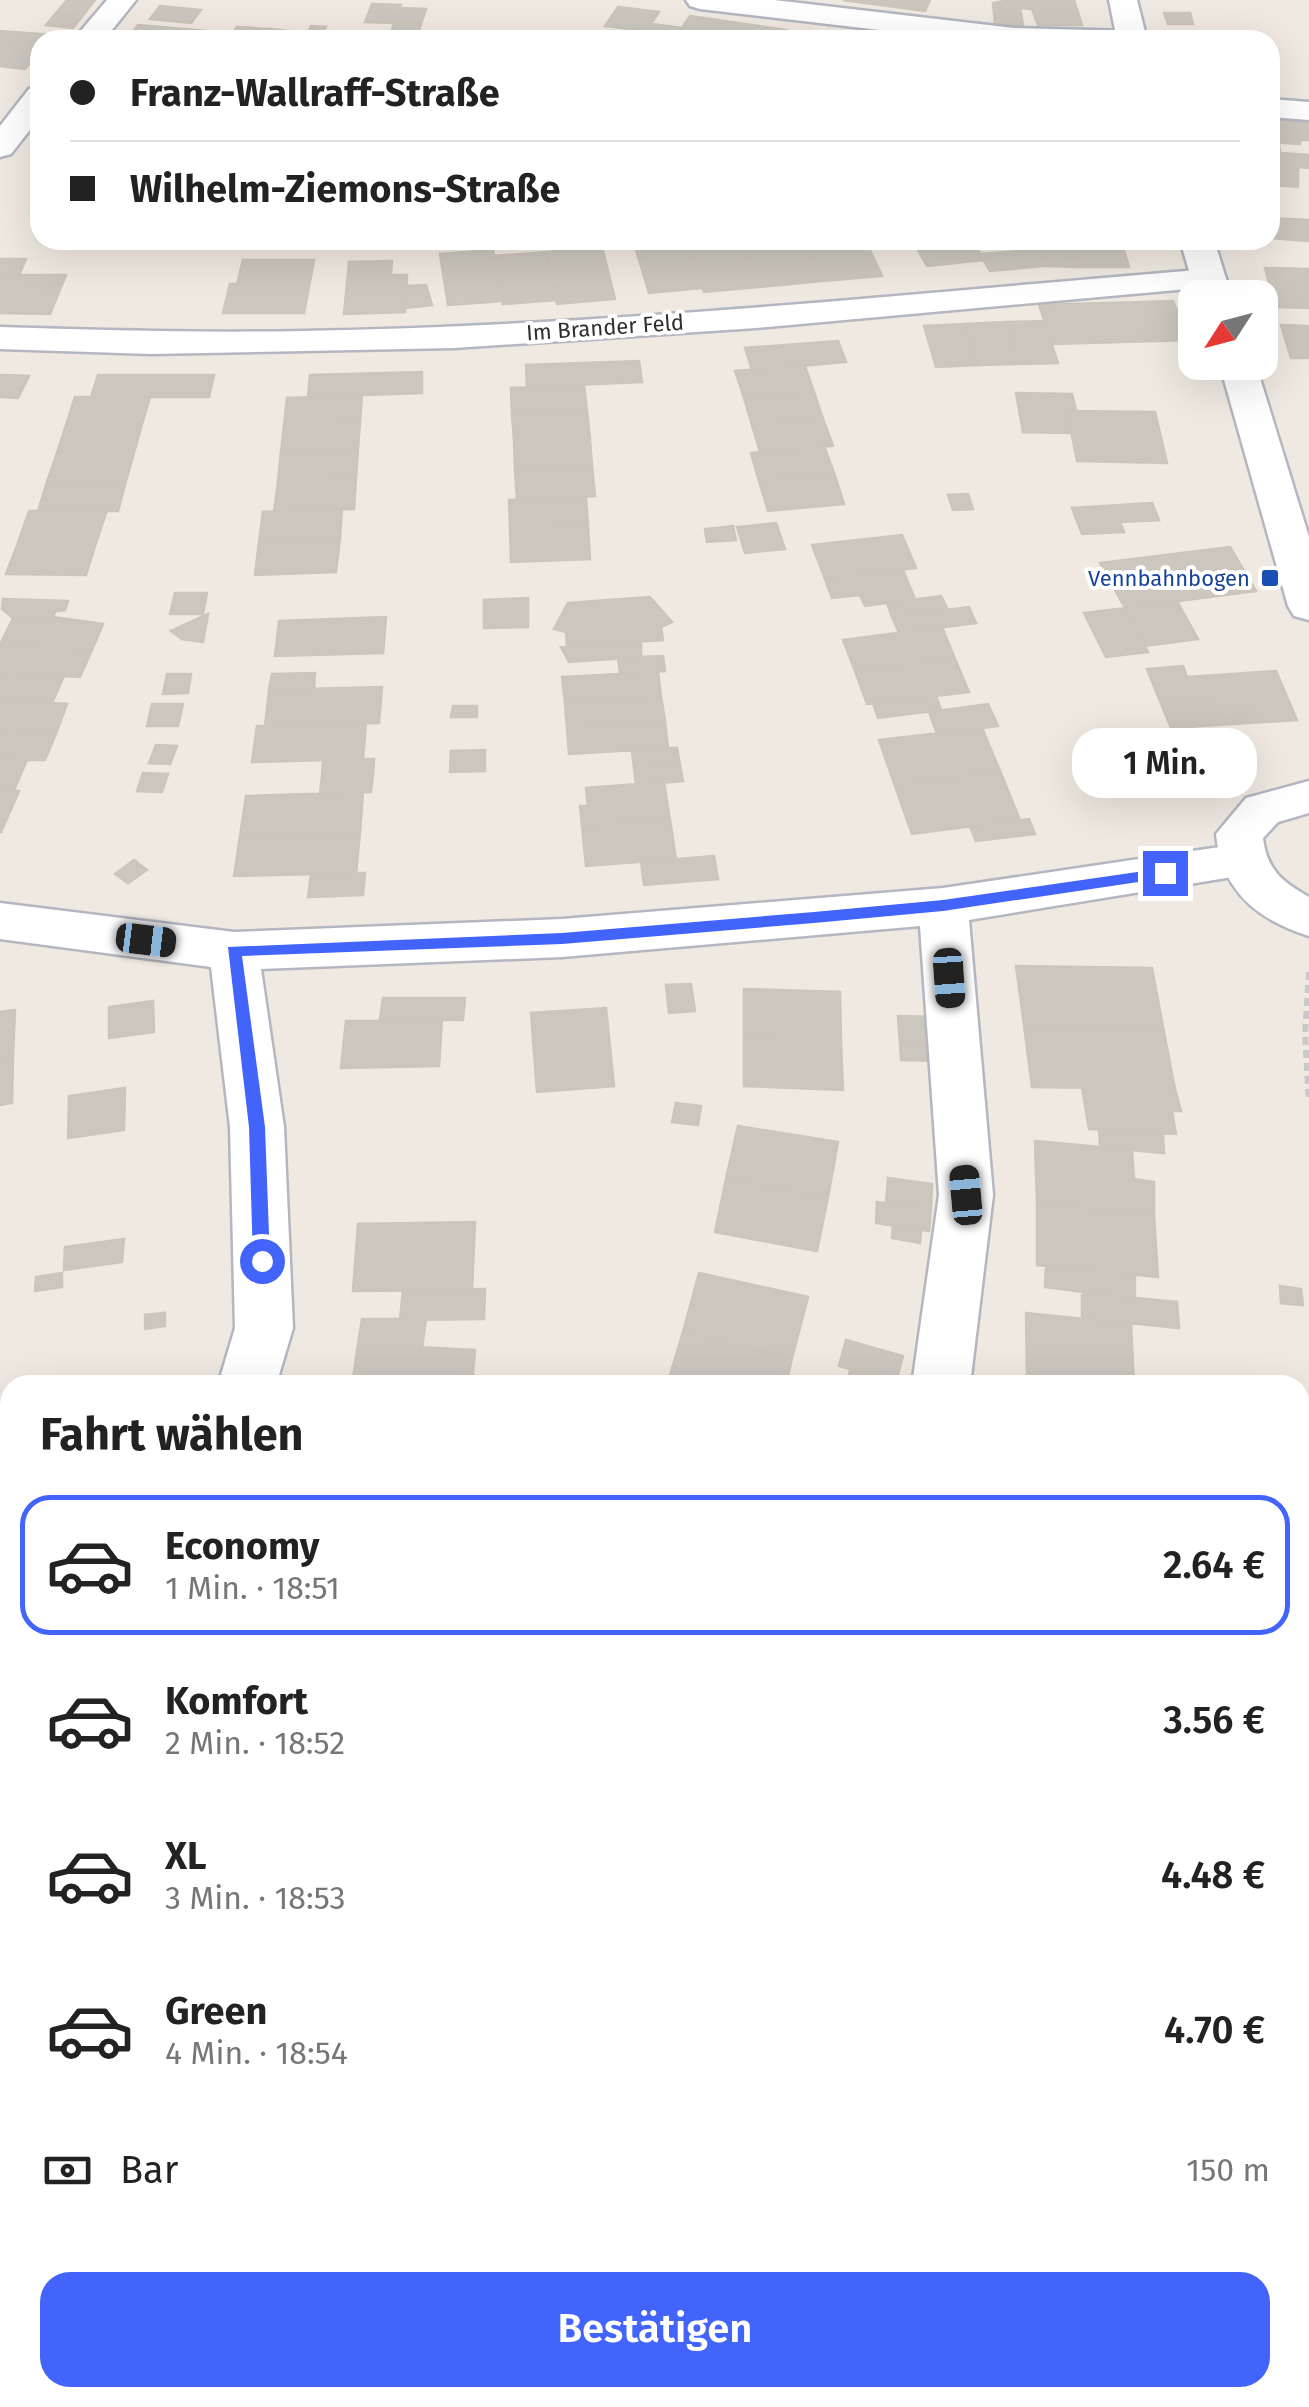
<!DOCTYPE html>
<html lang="de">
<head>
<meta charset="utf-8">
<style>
  :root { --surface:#fff; --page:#f2f2f2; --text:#222; --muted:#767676; --line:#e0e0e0; --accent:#4264fb }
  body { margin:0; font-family:"Fira Sans",sans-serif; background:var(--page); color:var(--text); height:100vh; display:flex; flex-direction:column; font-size:38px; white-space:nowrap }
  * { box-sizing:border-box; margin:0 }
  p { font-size:32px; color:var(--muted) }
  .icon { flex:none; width:55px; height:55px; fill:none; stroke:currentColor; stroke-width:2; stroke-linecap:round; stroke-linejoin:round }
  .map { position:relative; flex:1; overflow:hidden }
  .drawer { position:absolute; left:0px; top:1375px; width:1310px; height:1032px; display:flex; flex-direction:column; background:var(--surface); border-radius:30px 30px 0 0; box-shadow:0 10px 40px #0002 }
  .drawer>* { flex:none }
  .top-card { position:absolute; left:30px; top:30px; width:1250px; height:220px; border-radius:30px; box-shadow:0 10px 40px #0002; display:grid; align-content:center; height:220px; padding:0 40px; background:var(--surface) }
  .needle { width:65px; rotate:234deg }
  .buttons { position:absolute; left:1178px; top:280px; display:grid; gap:20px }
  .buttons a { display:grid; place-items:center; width:100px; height:100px; border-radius:20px; background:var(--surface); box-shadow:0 10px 40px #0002; font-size:50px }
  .end { position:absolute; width:45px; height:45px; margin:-22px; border:12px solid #4264fb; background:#fff; box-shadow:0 0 0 5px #fff }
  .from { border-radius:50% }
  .bubble { position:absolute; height:70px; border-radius:30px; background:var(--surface); box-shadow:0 10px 40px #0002; font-size:32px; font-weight:600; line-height:70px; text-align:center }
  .car { position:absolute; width:30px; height:60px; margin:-30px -15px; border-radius:12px; box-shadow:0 0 8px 2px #0007; background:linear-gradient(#222 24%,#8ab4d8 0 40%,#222 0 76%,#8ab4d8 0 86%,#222 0) }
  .top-card b { display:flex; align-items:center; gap:35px; height:95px; font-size:38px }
  .top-card b+b { border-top:2px solid var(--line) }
  .top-card i { width:25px; height:25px; background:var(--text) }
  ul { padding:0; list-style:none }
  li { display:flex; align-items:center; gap:30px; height:140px; margin:0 20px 15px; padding:0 20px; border:5px solid transparent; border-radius:30px }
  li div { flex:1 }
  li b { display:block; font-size:38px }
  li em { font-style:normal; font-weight:600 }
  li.on { border-color:var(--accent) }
  li>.icon { width:90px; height:90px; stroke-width:1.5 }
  h2 { padding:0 40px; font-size:45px; line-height:120px }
  .pay { display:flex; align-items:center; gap:25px; height:110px; padding:0 40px; font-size:38px }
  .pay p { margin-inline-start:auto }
  .button { display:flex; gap:20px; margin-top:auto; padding:20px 40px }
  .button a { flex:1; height:115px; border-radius:30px; background:var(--accent); color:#fff; font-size:40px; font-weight:600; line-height:115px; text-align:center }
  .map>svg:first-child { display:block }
  .building { fill:#cbc7bf; stroke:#cbc5ba; stroke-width:2.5 }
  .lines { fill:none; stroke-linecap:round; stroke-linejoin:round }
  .service-casing { stroke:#b4b7c1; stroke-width:5 }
  .minor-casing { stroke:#b4b7c1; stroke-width:5 }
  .tertiary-casing { stroke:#b4b7c1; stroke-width:5 }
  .path { stroke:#c9c9c9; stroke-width:6; stroke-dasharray:8 5; stroke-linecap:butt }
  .service { fill:#fff; fill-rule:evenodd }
  .minor { fill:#fff; fill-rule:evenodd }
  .tertiary { fill:#fff; fill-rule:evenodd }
  .route { fill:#4264fb }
  .transit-dot { fill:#1a4fb4; stroke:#fff; stroke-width:4 }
  .labels { text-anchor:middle; stroke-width:8; stroke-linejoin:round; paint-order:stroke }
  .far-street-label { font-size:22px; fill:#2e2e2e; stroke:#fff }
  .far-transit-label { font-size:22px; fill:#164399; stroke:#fff; text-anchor:end }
</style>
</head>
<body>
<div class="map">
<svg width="1309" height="2407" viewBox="0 0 1309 2407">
  <rect width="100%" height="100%" fill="#efe9e1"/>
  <!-- building -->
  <path class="building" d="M 67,0 L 95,0 L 73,28 L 46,25 Z
    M 843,0 L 930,0 L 925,11 Z
    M 1010,0 L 1074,0 L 1082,25 L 1038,25 L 1032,9 L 1020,8 L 1023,25 L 995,24 L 993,3 Z
    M 372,4 L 401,5 L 394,23 L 365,22 Z
    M 160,6 L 201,10 L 191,23 L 150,19 Z
    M 618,7 L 659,12 L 646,31 L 605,26 Z
    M 400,8 L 426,9 L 421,24 L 394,23 Z
    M 1164,13 L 1190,13 L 1193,24 L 1168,24 Z
    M 690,16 L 745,24 L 736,40 L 674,40 Z
    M 394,23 L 421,24 L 416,40 L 389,40 Z
    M 652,24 L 682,28 L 674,40 L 642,37 Z
    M 745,24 L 786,30 L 781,38 L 796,40 L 736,40 Z
    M 138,25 L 207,31 L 201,40 L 126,40 Z
    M 311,26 L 326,27 L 320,40 L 266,37 L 271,29 L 308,33 Z
    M 237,27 L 271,29 L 266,37 L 232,34 Z
    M 0,31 L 54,35 L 50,40 L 40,40 L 40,51 L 25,69 L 0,66 Z
    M 1270,115 L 1309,118 L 1309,140 L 1300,140 L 1300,144 L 1270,142 Z
    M 1270,142 L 1279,142 L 1280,153 L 1309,155 L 1309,168 L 1298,167 L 1298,187 L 1270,185 Z
    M 1270,218 L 1309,220 L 1309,241 L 1270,238 Z
    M 743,240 L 805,240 L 823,281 L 760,287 Z
    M 743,240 L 760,287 L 704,292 L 687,243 Z
    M 805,240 L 865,240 L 882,276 L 823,281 Z
    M 972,240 L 984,260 L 927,266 L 914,243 Z
    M 1068,240 L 1121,240 L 1129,267 L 1075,267 Z
    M 688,246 L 702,288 L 649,293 L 636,250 Z
    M 602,247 L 615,299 L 557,304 L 546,252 Z
    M 1041,249 L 1070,249 L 1075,267 L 1044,266 Z
    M 1041,249 L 1044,266 L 990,271 L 980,254 Z
    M 493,250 L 503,301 L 448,305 L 440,254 Z
    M 546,252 L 556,300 L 503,304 L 495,256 Z
    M 0,259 L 26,259 L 19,275 L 0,274 Z
    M 243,260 L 314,260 L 304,313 L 223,313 L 230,284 L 237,284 Z
    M 392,261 L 391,275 L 407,275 L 405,312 L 344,314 L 349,262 Z
    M 1265,268 L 1309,269 L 1309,308 L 1276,307 Z
    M 0,274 L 19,275 L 66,275 L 50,314 L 0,313 Z
    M 426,285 L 432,305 L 405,308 L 406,286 Z
    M 1173,301 L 1190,340 L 1052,344 L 1039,305 Z
    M 1044,321 L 1058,363 L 1019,364 L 1006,322 Z
    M 1006,322 L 1019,364 L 978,365 L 964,324 Z
    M 964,324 L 978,365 L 936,367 L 924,326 Z
    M 1281,325 L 1309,326 L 1309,358 L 1291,358 Z
    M 838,341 L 846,362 L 752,370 L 745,348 Z
    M 639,361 L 642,382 L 527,387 L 526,365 Z
    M 805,366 L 814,392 L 744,398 L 735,371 Z
    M 422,372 L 422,393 L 308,397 L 310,375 Z
    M 0,375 L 29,376 L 18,398 L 0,397 Z
    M 98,375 L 214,375 L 209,397 L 91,397 Z
    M 584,385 L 587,411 L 512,414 L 511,388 Z
    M 814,392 L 823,419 L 752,425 L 744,398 Z
    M 1016,393 L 1072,394 L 1076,410 L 1067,411 L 1071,433 L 1023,432 Z
    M 362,395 L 360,422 L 284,425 L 287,398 Z
    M 75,397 L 150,397 L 142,424 L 66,425 Z
    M 587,411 L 590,439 L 514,441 L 512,414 Z
    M 1067,411 L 1155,412 L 1167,463 L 1077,461 Z
    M 823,419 L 833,446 L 760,452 L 752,425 Z
    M 360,422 L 358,449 L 281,452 L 284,425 Z
    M 142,424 L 134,453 L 57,453 L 66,425 Z
    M 590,439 L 592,466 L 515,469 L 514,441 Z
    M 824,446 L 834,473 L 759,481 L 751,453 Z
    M 358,449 L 356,478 L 278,481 L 281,452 Z
    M 57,453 L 134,453 L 126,481 L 47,482 Z
    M 592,466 L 595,496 L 517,500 L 515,469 Z
    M 834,473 L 844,504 L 768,511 L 759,481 Z
    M 356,478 L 354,509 L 274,512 L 278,481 Z
    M 126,481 L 118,511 L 38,511 L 47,482 Z
    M 968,494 L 973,509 L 953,510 L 948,495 Z
    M 586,497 L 588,525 L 510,529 L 509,500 Z
    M 1152,503 L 1159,520 L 1120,522 L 1124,532 L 1082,534 L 1072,508 Z
    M 342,509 L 340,538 L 259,542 L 263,512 Z
    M 107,510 L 96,543 L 18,543 L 29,511 Z
    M 776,523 L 785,549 L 745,553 L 737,527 Z
    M 588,525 L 590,559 L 511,562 L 510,529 Z
    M 733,526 L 736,540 L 707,542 L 705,529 Z
    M 902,535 L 916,568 L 825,579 L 812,545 Z
    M 340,538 L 336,572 L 255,575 L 259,542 Z
    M 18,543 L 96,543 L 86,575 L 6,574 Z
    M 1230,547 L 1256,591 L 1125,608 L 1100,563 Z
    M 903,570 L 915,599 L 865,606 L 860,595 L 832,598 L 825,579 Z
    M 175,593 L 207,593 L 203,614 L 170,614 Z
    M 941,596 L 948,610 L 892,617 L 887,603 Z
    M 650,597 L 672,622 L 661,627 L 663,640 L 567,646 L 566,632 L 554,629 L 568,603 Z
    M 528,598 L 528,627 L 484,628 L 484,600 Z
    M 3,599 L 68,601 L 65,610 L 56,611 L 53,617 L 44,620 L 13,618 L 2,609 Z
    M 1177,601 L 1198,639 L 1145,646 L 1125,608 Z
    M 969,607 L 976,623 L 899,633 L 892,617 Z
    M 1125,608 L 1148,652 L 1106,657 L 1084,613 Z
    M 208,614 L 203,642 L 182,639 L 171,631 Z
    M 53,617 L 103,624 L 92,650 L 0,645 L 13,618 Z
    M 386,617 L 383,653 L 275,656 L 279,621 Z
    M 942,627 L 955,659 L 855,671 L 843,640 Z
    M 641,641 L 641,657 L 569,662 L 561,647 Z
    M 0,645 L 92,650 L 80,677 L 0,672 Z
    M 663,656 L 665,671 L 620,674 L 618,658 Z
    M 955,659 L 969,692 L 867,704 L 855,671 Z
    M 1183,666 L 1187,677 L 1276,671 L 1297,720 L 1171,728 L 1147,669 Z
    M 0,672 L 64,676 L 52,703 L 0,700 Z
    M 658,672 L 661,696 L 565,703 L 562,677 Z
    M 315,673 L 314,689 L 269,690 L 272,674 Z
    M 167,674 L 191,674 L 188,693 L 163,694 Z
    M 382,687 L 379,723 L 265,726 L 269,690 Z
    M 661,696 L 665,721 L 567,728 L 565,703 Z
    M 936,696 L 941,710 L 878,718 L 873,703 Z
    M 0,700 L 52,703 L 67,704 L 57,731 L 0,728 Z
    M 152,704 L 183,704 L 178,726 L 147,726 Z
    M 988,704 L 998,726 L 937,734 L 929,712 Z
    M 453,706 L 477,706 L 477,717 L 451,717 Z
    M 665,721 L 668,748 L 569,754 L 567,728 Z
    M 366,723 L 363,759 L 252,762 L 257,726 Z
    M 0,728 L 57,731 L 45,760 L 27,760 L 0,758 Z
    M 982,728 L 1000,771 L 895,786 L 879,740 Z
    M 156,745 L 177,746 L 170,764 L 149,763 Z
    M 668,748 L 677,748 L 680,765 L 634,768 L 632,751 Z
    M 485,750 L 485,771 L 450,772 L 451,751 Z
    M 0,758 L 27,760 L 14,790 L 0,789 Z
    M 363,759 L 374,759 L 373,775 L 322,776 L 323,761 Z
    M 680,765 L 683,781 L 636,785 L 634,768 Z
    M 1000,771 L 1020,820 L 912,834 L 895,786 Z
    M 143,773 L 168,774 L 162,792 L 137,791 Z
    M 373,775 L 371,792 L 320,794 L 322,776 Z
    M 664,782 L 670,820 L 582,826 L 580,806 L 588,806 L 586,788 Z
    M 0,789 L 19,791 L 1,832 L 0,832 Z
    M 363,792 L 360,833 L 240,836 L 246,796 Z
    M 1029,819 L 1035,834 L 976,841 L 970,827 Z
    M 670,820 L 676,859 L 586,866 L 582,826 Z
    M 360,833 L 356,873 L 234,876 L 240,836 Z
    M 714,856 L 718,879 L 644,885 L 641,862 Z
    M 134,860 L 147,870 L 128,883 L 115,874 Z
    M 356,873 L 365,873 L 363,895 L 308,897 L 311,874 Z
    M 1016,966 L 1152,968 L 1163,1027 L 1024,1025 Z
    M 691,984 L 695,1011 L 669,1013 L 666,985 Z
    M 744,989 L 840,992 L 841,1041 L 744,1038 Z
    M 383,998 L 465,998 L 463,1020 L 380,1019 Z
    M 153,1001 L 154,1032 L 109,1038 L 109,1007 Z
    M 606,1008 L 614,1086 L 537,1092 L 531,1013 Z
    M 15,1010 L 13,1057 L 0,1058 L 0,1012 Z
    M 898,1016 L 938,1017 L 941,1044 L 900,1043 Z
    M 442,1020 L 439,1066 L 341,1068 L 346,1021 Z
    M 1024,1025 L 1163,1027 L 1175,1089 L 1032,1087 Z
    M 744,1038 L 841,1041 L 843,1090 L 744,1086 Z
    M 900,1043 L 941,1044 L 943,1061 L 901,1060 Z
    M 13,1057 L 12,1103 L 0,1105 L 0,1058 Z
    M 1082,1087 L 1175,1089 L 1181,1111 L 1172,1111 L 1176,1134 L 1089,1129 Z
    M 125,1088 L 124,1130 L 68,1138 L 69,1096 Z
    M 676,1103 L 701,1106 L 698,1125 L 672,1122 Z
    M 738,1126 L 838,1142 L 828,1197 L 726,1179 Z
    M 1099,1129 L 1163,1135 L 1164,1153 L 1100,1147 Z
    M 1035,1141 L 1132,1150 L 1134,1179 L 1154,1182 L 1154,1215 L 1037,1203 Z
    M 888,1178 L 932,1184 L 931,1209 L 886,1203 Z
    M 726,1179 L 828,1197 L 817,1251 L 715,1232 Z
    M 877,1202 L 931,1209 L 929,1231 L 876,1223 Z
    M 1037,1203 L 1154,1215 L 1158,1277 L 1037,1265 Z
    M 475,1222 L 472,1290 L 353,1291 L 358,1224 Z
    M 893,1225 L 921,1230 L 920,1243 L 892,1238 Z
    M 124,1239 L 122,1262 L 64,1270 L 65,1247 Z
    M 1046,1265 L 1135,1275 L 1135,1299 L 1045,1287 Z
    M 62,1273 L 62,1287 L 35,1291 L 36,1277 Z
    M 699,1273 L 808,1297 L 792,1358 L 683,1332 Z
    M 1280,1286 L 1301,1289 L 1303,1305 L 1281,1303 Z
    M 485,1289 L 484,1319 L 400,1320 L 403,1290 Z
    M 1082,1293 L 1177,1302 L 1179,1328 L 1082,1318 Z
    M 165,1313 L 165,1326 L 145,1329 L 145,1315 Z
    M 1026,1313 L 1131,1324 L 1134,1385 L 1027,1379 Z
    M 362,1319 L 426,1319 L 422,1348 L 358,1344 Z
    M 683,1332 L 792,1358 L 786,1385 L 667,1385 Z
    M 846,1340 L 903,1356 L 896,1382 L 839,1366 Z
    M 358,1344 L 475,1350 L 472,1385 L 352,1385 Z
    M 850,1371 L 896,1382 L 895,1385 L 847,1385 Z
    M 120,2398 L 292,2398 L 291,2407 L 118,2407 Z
    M 580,2398 L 757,2398 L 756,2407 L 579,2407 Z
    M 1178,2398 L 1290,2398 L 1309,2402 L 1309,2407 L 1177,2407 Z"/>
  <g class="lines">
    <!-- service casing -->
    <g class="service-casing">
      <path id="service" d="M 0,2007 L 10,2011 L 10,2301 L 0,2297 Z
        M 10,2378 L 10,2398 L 37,2398 L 37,2407 L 0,2407 L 0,2382 Z"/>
    </g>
    <!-- minor casing -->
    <g class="minor-casing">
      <path id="minor" d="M 107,0 L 136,0 L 104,40 L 73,40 Z
        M 686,0 L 774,0 L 1014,28 L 1130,31 L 1140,34 L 1145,40 L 965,40 L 700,9 L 690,6 Z
        M 40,87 L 40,117 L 11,154 L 0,157 L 0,126 L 29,89 Z
        M 1270,99 L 1309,102 L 1309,120 L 1270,117 Z
        M 1209,269 L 1221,272 L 1226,279 L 1221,286 L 756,328 L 454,348 L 151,354 L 0,349 L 0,327 C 101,330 202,333 303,331 C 606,326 907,294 1209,269 Z
        M 1240,844 L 1257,849 L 1264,861 L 1257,873 L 969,920 L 993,1195 L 970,1385 L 912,1385 L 939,1195 L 920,926 L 562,957 L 261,969 L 284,1127 L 293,1328 L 276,1385 L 218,1385 L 235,1328 L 230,1127 L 211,967 L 0,939 L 0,903 L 234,932 L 562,919 L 943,888 Z
        M 10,1773 L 10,1850 L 0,1854 L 0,1777 Z
        M 862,2398 L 943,2398 L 944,2407 L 862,2407 Z"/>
    </g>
    <!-- tertiary casing -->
    <g class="tertiary-casing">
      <path id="tertiary" d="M 1109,0 L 1137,0 L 1147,40 L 1117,40 Z
        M 1180,240 L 1214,240 L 1232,298 L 1197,298 Z
        M 1219,362 L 1255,362 L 1309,537 L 1309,620 L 1294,616 L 1288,606 Z
        M 1309,781 L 1309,813 L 1278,822 L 1263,838 C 1267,870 1282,882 1309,897 L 1309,936 C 1257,920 1221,890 1216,834 L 1246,798 Z"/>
    </g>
    <!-- path -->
    <path class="path" d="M 1309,972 L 1305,1034 L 1309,1102"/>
    <!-- service -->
    <use href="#service" class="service"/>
    <!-- minor -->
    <use href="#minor" class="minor"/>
    <!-- tertiary -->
    <use href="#tertiary" class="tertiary"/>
  </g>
  <!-- route -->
  <path class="route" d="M 1165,868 L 1172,873 L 1165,878 L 943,911 L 814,923 L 562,944 L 242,956 L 265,1127 L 270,1261 L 262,1268 L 253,1261 L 249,1127 L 228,947 L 562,933 L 814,912 L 943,900 Z"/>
  <!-- markers -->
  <rect class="transit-dot" x="1260" y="568" width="20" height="20" rx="5"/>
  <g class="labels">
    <!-- far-street labels -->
    <g class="far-street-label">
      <text transform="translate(605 327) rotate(-4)" y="8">Im Brander Feld</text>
    </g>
    <!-- far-transit labels -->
    <g class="far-transit-label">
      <text x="1250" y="586">Vennbahnbogen</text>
    </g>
  </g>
</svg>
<div class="buttons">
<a><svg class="needle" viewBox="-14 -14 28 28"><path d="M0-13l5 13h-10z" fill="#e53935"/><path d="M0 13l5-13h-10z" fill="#767676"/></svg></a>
</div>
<i class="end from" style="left:262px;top:1261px"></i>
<i class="end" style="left:1165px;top:873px"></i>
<div class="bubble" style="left:1072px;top:728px;width:185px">1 Min.</div>
<i class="car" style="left:146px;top:940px;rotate:97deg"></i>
<i class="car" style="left:949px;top:978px;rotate:176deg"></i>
<i class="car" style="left:966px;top:1195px;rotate:355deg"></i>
<div class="top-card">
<b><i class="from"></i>Franz-Wallraff-Straße</b>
<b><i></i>Wilhelm-Ziemons-Straße</b>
</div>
<section class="drawer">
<h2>Fahrt wählen</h2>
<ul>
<li class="on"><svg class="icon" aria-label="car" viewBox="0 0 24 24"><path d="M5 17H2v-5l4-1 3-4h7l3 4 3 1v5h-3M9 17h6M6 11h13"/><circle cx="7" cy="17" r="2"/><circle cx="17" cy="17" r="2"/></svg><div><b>Economy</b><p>1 Min. · 18:51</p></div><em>2.64 €</em></li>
<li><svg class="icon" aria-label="car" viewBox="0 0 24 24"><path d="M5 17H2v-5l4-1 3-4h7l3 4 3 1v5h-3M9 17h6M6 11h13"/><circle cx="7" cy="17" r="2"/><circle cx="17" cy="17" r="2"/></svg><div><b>Komfort</b><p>2 Min. · 18:52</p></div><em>3.56 €</em></li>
<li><svg class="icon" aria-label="car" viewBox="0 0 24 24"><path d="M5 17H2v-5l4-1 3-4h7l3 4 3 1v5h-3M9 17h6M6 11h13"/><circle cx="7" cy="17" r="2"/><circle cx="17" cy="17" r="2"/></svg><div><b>XL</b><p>3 Min. · 18:53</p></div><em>4.48 €</em></li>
<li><svg class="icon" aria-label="car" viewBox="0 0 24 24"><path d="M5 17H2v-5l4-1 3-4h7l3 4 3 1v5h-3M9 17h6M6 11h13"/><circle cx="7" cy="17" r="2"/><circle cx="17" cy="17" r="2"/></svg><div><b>Green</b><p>4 Min. · 18:54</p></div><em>4.70 €</em></li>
</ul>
<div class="pay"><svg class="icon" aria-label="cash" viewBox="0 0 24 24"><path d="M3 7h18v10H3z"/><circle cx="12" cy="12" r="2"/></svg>Bar<p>150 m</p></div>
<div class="button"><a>Bestätigen</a></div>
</section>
</div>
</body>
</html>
